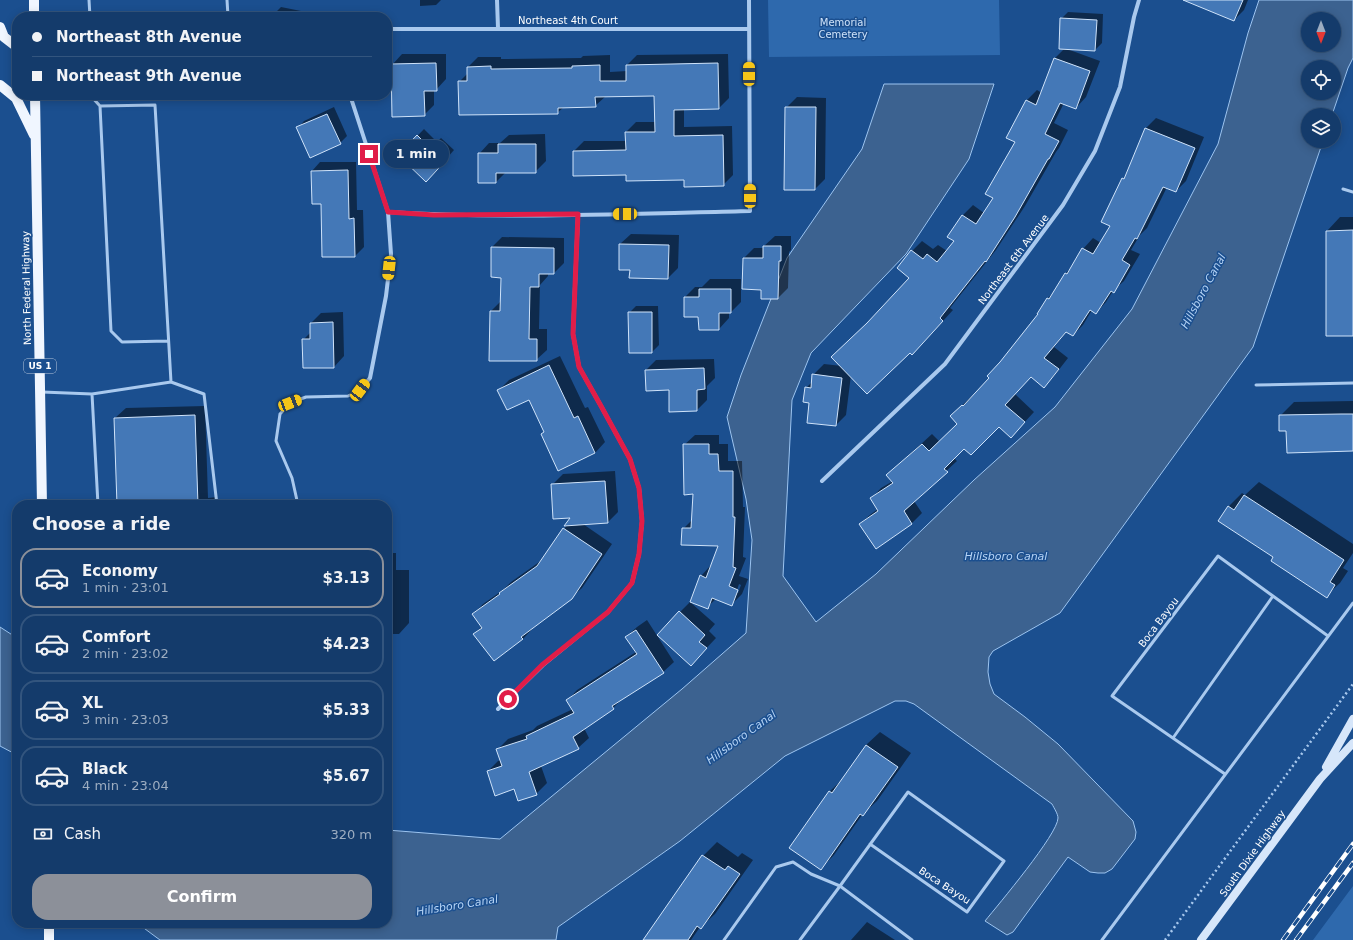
<!DOCTYPE html>
<html lang="en">
<head>
<meta charset="utf-8">
<style>
  :root { --surface:#143b6b; --page:#1d4271; --text:#f1f3f6; --muted:#9dadc1; --line:#33557e; --accent:#8c9099 }
  body { margin:0; font-family:"DejaVu Sans",sans-serif; background:var(--page); color:var(--text); height:100vh; display:flex; flex-direction:column; font-size:15px; white-space:nowrap }
  * { box-sizing:border-box; margin:0 }
  p { font-size:13px; color:var(--muted) }
  .icon { flex:none; width:22px; height:22px; fill:none; stroke:currentColor; stroke-width:2; stroke-linecap:round; stroke-linejoin:round }
  .map { position:relative; flex:1; overflow:hidden }
  .side { position:absolute; left:12px; top:500px; width:380px; height:428px; display:flex; flex-direction:column; background:var(--surface); border-radius:16px; box-shadow:0 2px 10px #0003,0 0 0 1px var(--line) }
  .side>* { flex:none }
  .hud { position:absolute; left:12px; top:12px; width:380px; height:88px; border-radius:16px; box-shadow:0 2px 10px #0003,0 0 0 1px var(--line); display:grid; align-content:center; height:88px; padding:0 20px; background:var(--surface) }
  .needle { width:26px; rotate:180deg }
  .buttons { position:absolute; left:1301px; top:12px; display:grid; gap:8px }
  .buttons a { display:grid; place-items:center; width:40px; height:40px; border-radius:50%; background:var(--surface); box-shadow:0 2px 10px #0003,0 0 0 1px var(--line); font-size:20px }
  .end { position:absolute; width:18px; height:18px; margin:-9px; border:5px solid #e11d48; background:#fff; box-shadow:0 0 0 2px #fff }
  .from { border-radius:50% }
  .bubble { position:absolute; height:28px; border-radius:14px; background:var(--surface); box-shadow:0 2px 10px #0003,0 0 0 1px var(--line); font-size:13px; font-weight:700; line-height:28px; text-align:center }
  .car { position:absolute; width:12px; height:24px; margin:-12px -6px; border-radius:5px; box-shadow:0 0 3px 1px #0007; background:linear-gradient(#f5c518 24%,#345 0 40%,#f5c518 0 76%,#345 0 86%,#f5c518 0) }
  .hud b { display:flex; align-items:center; gap:14px; height:38px; font-size:15px }
  .hud b+b { border-top:1px solid var(--line) }
  .hud i { width:10px; height:10px; background:var(--text) }
  ul { padding:0; list-style:none }
  li { display:flex; align-items:center; gap:12px; height:60px; margin:0 8px 6px; padding:0 12px; border:2px solid var(--line); border-radius:16px }
  li div { flex:1 }
  li b { display:block; font-size:15px }
  li em { font-style:normal; font-weight:700 }
  li.active { border-color:var(--accent) }
  li>.icon { width:36px; height:36px; stroke-width:1.5 }
  h2 { padding:0 20px; font-size:18px; line-height:48px }
  .pay { display:flex; align-items:center; gap:10px; height:44px; padding:0 20px; font-size:15px }
  .pay p { margin-inline-start:auto }
  .button { display:flex; gap:8px; margin-top:auto; padding:8px 20px }
  .button a { flex:1; height:46px; border-radius:16px; background:var(--accent); color:#fff; font-size:16px; font-weight:700; line-height:46px; text-align:center }
  .map>svg:first-child { display:block }
  .green { fill:#2e69ad }
  .water { fill:#3c6290; stroke:#9cc4f0; fill-rule:evenodd }
  .shadow { fill:#0007; fill-rule:evenodd }
  .building { fill:#4478b7; stroke:#cfe3fa }
  .lines { fill:none; stroke-linecap:round; stroke-linejoin:round }
  .path { stroke:#a9c9ee; stroke-width:2.5; stroke-dasharray:2 3; stroke-linecap:butt }
  .lane { stroke:#a9c9ee; stroke-width:3 }
  .street { stroke:#a9c9ee; stroke-width:4 }
  .secondary { stroke:#d6e6fa; stroke-width:8 }
  .primary { stroke:#f0f6ff; stroke-width:10 }
  .rail-casing { stroke:#fff; stroke-width:4.5 }
  .rail { stroke:#1b4f8f; stroke-width:3; stroke-dasharray:9; stroke-linecap:butt }
  .route { stroke:#e11d48; stroke-width:5 }
  .labels { text-anchor:middle; stroke-width:3; stroke-linejoin:round; paint-order:stroke }
  .shield { fill:#1b4f8f; stroke:#bbcadd; stroke-width:1 }
  .shield-label { font-size:9px; font-weight:bold; fill:#fff }
  .street-label { font-size:10px; fill:#fff; stroke:#1b4f8f }
  .park-label { font-size:10px; fill:#cfe3fa; stroke:#1b4f8f }
  .water-label { font-size:11px; font-style:italic; fill:#b5d3f5; stroke:#1b4f8f }
</style>
</head>
<body>
<div class="map">
<svg width="1353" height="940" viewBox="0 0 1353 940">
  <rect width="100%" height="100%" fill="#1b4f8f"/>
  <!-- green -->
  <path class="green" d="M 768,0 L 999,0 L 1000,55 L 769,57 Z
    M 1353,886 L 1353,940 L 1313,940 Z"/>
  <!-- water -->
  <path class="water" d="M 1259,0 L 1353,0 L 1353,58 L 1348,68 L 1332,115 L 1308,115 L 1308,141 L 1323,141 L 1253,347 L 1060,613 L 993,651 L 989,657 L 988,672 L 990,684 L 994,694 L 1025,717 L 1058,744 L 1133,821 L 1136,832 L 1135,839 L 1112,869 L 1105,873 L 1098,873 L 1090,872 L 1068,857 L 1013,932 L 1007,935 L 985,921 C 998,905 1058,834 1058,818 C 1058,814 1054,808 1052,804 L 914,704 L 906,701 L 895,701 L 785,756 L 680,841 L 558,927 L 556,940 L 160,940 L 137,923 L 387,923 L 387,830 L 500,839 L 682,689 L 746,633 L 752,540 L 746,499 L 727,417 L 741,375 L 787,258 L 862,149 L 884,84 L 994,84 L 969,159 L 906,254 L 811,353 L 792,400 L 783,576 L 816,622 L 876,574 L 974,480 L 1055,407 L 1132,309 L 1218,144 L 1248,33 ZM 1308,19 L 1334,19 L 1334,45 L 1308,45 ZM 1308,67 L 1334,67 L 1334,93 L 1308,93 Z
    M 0,627 L 17,638 L 17,755 L 0,746 Z"/>
  <!-- shadow -->
  <path class="shadow" d="M 420,0 L 441,0 L 436,5 L 420,6 Z
    M 1185,0 L 1248,0 L 1244,10 L 1234,20 Z
    M 281,7 L 311,13 L 311,17 L 274,17 L 274,14 Z
    M 1068,12 L 1103,14 L 1102,43 L 1095,50 L 1067,49 L 1100,61 L 1086,97 L 1076,108 L 1064,103 L 1054,123 L 1068,130 L 1059,148 L 1056,152 L 1025,206 L 996,250 L 950,308 L 953,310 L 923,343 L 910,351 L 851,375 L 846,415 L 836,425 L 806,388 L 813,381 L 813,375 L 824,364 L 842,366 L 871,319 L 910,277 L 912,251 L 922,241 L 933,249 L 938,245 L 947,251 L 955,241 L 963,215 L 973,205 L 984,213 L 994,198 L 1016,142 L 1008,137 L 1027,100 L 1037,90 L 1042,93 L 1055,58 L 1065,48 L 1061,19 Z
    M 402,54 L 446,54 L 446,79 L 436,90 L 434,90 L 434,105 L 424,115 L 392,65 Z
    M 728,54 L 729,98 L 719,108 L 684,109 L 684,127 L 732,126 L 733,175 L 723,185 L 685,179 L 627,174 L 574,151 L 584,141 L 626,141 L 626,132 L 636,122 L 655,122 L 655,95 L 606,96 L 595,106 L 564,107 L 557,113 L 459,82 L 468,73 L 468,67 L 478,57 L 501,57 L 501,59 L 581,58 L 583,56 L 610,55 L 610,72 L 627,71 L 627,65 L 637,55 Z
    M 797,97 L 826,98 L 825,179 L 815,189 L 786,108 Z
    M 334,107 L 347,136 L 340,143 L 298,128 L 304,121 Z
    M 1156,118 L 1204,137 L 1186,181 L 1176,191 L 1167,187 L 1147,228 L 1140,235 L 1131,250 L 1140,254 L 1124,281 L 1113,291 L 1106,302 L 1096,313 L 1092,310 L 1083,325 L 1073,335 L 1067,331 L 1054,347 L 1068,358 L 1054,376 L 1044,386 L 1031,376 L 1015,394 L 1034,412 L 1021,426 L 999,426 L 964,447 L 954,458 L 957,461 L 914,501 L 922,513 L 912,523 L 876,547 L 860,524 L 871,514 L 878,509 L 871,499 L 881,488 L 893,481 L 898,465 L 932,434 L 940,442 L 958,424 L 951,416 L 973,395 L 974,397 L 991,378 L 1001,363 L 1040,314 L 1048,298 L 1055,291 L 1066,273 L 1071,268 L 1083,249 L 1093,238 L 1101,243 L 1111,226 L 1123,179 L 1127,175 L 1146,128 Z
    M 424,129 L 437,142 L 441,138 L 454,150 L 433,174 L 399,155 Z
    M 545,134 L 546,161 L 535,172 L 506,172 L 496,182 L 479,154 L 489,143 L 500,143 L 509,135 Z
    M 320,162 L 356,162 L 357,210 L 363,210 L 364,247 L 355,256 L 323,256 L 322,202 L 313,203 L 312,171 Z
    M 1340,217 L 1353,217 L 1353,335 L 1327,335 L 1327,231 Z
    M 631,234 L 679,235 L 678,268 L 668,278 L 631,269 L 620,269 L 620,244 Z
    M 775,236 L 791,236 L 791,250 L 789,252 L 788,288 L 778,298 L 762,289 L 744,258 L 754,248 L 764,248 L 764,246 Z
    M 502,237 L 564,238 L 564,263 L 554,273 L 548,273 L 548,276 L 540,285 L 539,329 L 547,329 L 547,350 L 536,360 L 491,311 L 502,300 L 502,277 L 492,247 Z
    M 710,279 L 741,279 L 741,302 L 731,312 L 729,312 L 729,318 L 719,329 L 685,297 L 695,287 L 702,287 Z
    M 636,306 L 658,306 L 659,345 L 652,352 L 630,352 L 629,313 Z
    M 343,312 L 344,356 L 334,367 L 303,340 L 311,332 L 311,323 L 321,313 Z
    M 560,356 L 585,408 L 588,407 L 605,442 L 595,453 L 558,469 L 542,434 L 545,431 L 530,399 L 499,390 L 509,380 Z
    M 714,359 L 715,378 L 707,386 L 707,400 L 697,410 L 646,370 L 656,360 Z
    M 1353,401 L 1353,450 L 1287,430 L 1280,416 L 1294,402 Z
    M 205,406 L 208,498 L 217,497 L 217,505 L 118,505 L 115,418 L 126,408 Z
    M 695,435 L 719,435 L 719,444 L 728,444 L 728,461 L 742,461 L 743,507 L 745,507 L 743,557 L 746,558 L 739,576 L 748,579 L 742,594 L 732,604 L 716,599 L 707,607 L 701,576 L 711,565 L 719,545 L 683,529 L 693,519 L 694,493 L 684,445 ZM 739,584 L 741,585 L 738,593 L 736,593 Z
    M 615,471 L 618,512 L 608,522 L 583,524 L 612,544 L 582,588 L 571,598 L 532,627 L 533,628 L 523,639 L 494,660 L 475,634 L 482,626 L 473,615 L 483,604 L 503,590 L 511,582 L 542,560 L 567,525 L 572,517 L 552,485 L 563,474 Z
    M 1259,482 L 1353,544 L 1353,553 L 1343,568 L 1348,571 L 1340,583 L 1326,596 L 1274,556 L 1228,507 L 1242,493 L 1245,495 Z
    M 387,553 L 396,553 L 396,570 L 409,570 L 409,623 L 399,634 L 387,634 Z
    M 690,602 L 715,624 L 709,631 L 716,638 L 701,654 L 680,612 Z
    M 647,620 L 674,662 L 663,672 L 623,698 L 613,708 L 584,728 L 589,738 L 578,748 L 541,766 L 547,783 L 536,794 L 515,788 L 488,771 L 498,761 L 501,760 L 498,749 L 508,739 L 533,730 L 537,726 L 573,709 L 567,701 L 577,690 L 636,652 L 626,637 L 637,627 Z
    M 880,732 L 911,753 L 877,801 L 862,815 L 834,855 L 821,868 L 791,847 L 830,791 L 844,778 L 866,745 Z
    M 717,842 L 738,857 L 742,853 L 753,860 L 715,914 L 701,927 L 700,927 L 691,940 L 644,940 L 703,856 Z
    M 867,922 L 895,940 L 851,940 Z"/>
  <!-- building -->
  <path class="building" d="M 1183,0 L 1243,0 L 1234,21 Z
    M 1060,18 L 1097,20 L 1095,51 L 1059,49 Z
    M 1054,58 L 1090,71 L 1076,109 L 1060,103 L 1045,134 L 1059,141 L 1049,159 L 1048,159 L 1015,217 L 986,262 L 985,261 L 940,318 L 943,321 L 912,355 L 910,353 L 867,394 L 831,357 L 867,323 L 909,278 L 897,268 L 911,250 L 923,259 L 927,254 L 937,262 L 954,241 L 947,237 L 962,215 L 976,224 L 993,198 L 985,194 L 1015,142 L 1006,138 L 1026,100 L 1036,105 Z
    M 436,63 L 437,91 L 424,91 L 425,116 L 392,117 L 391,64 Z
    M 718,63 L 719,109 L 674,110 L 674,136 L 723,135 L 724,186 L 684,187 L 684,180 L 626,181 L 626,175 L 573,176 L 573,151 L 626,150 L 625,132 L 655,132 L 654,96 L 595,97 L 596,107 L 558,108 L 558,114 L 459,115 L 458,81 L 467,81 L 467,67 L 491,66 L 491,69 L 572,68 L 572,66 L 600,65 L 600,81 L 626,81 L 626,65 Z
    M 785,107 L 816,107 L 815,190 L 784,190 Z
    M 327,114 L 341,144 L 310,158 L 296,127 Z
    M 1145,128 L 1195,148 L 1176,192 L 1163,187 L 1137,239 L 1135,238 L 1122,260 L 1130,265 L 1114,293 L 1111,291 L 1096,314 L 1090,310 L 1073,336 L 1066,332 L 1044,358 L 1059,369 L 1044,388 L 1031,377 L 1005,405 L 1025,422 L 1011,438 L 999,427 L 971,455 L 964,449 L 944,469 L 948,472 L 904,511 L 912,524 L 876,549 L 859,524 L 878,511 L 870,498 L 893,483 L 886,475 L 922,444 L 929,451 L 957,424 L 950,416 L 962,405 L 963,406 L 989,378 L 987,376 L 1000,362 L 1038,314 L 1037,314 L 1047,298 L 1049,299 L 1065,273 L 1067,274 L 1082,248 L 1093,254 L 1110,226 L 1101,222 L 1122,178 L 1124,179 Z
    M 417,135 L 430,148 L 434,144 L 448,158 L 426,182 L 398,155 Z
    M 498,144 L 536,144 L 536,173 L 496,173 L 496,183 L 478,183 L 478,153 L 498,153 Z
    M 348,170 L 349,219 L 354,218 L 355,257 L 322,257 L 321,204 L 312,204 L 311,171 Z
    M 1353,230 L 1353,336 L 1326,336 L 1326,231 Z
    M 619,244 L 669,245 L 668,279 L 629,278 L 630,270 L 619,270 Z
    M 763,246 L 781,246 L 781,261 L 779,261 L 778,299 L 761,299 L 761,290 L 742,289 L 743,258 L 763,258 Z
    M 491,247 L 554,248 L 554,274 L 539,274 L 539,287 L 530,287 L 529,339 L 537,339 L 537,361 L 489,361 L 490,311 L 500,311 L 501,278 L 491,277 Z
    M 699,289 L 731,289 L 731,313 L 719,313 L 719,330 L 699,330 L 698,317 L 684,317 L 684,297 L 699,297 Z
    M 628,312 L 652,312 L 652,353 L 629,353 Z
    M 333,322 L 334,368 L 303,368 L 302,339 L 310,339 L 310,323 Z
    M 549,365 L 574,418 L 578,416 L 595,453 L 558,471 L 541,434 L 544,432 L 529,400 L 507,410 L 497,390 Z
    M 704,368 L 705,389 L 697,390 L 697,411 L 669,412 L 669,390 L 646,391 L 645,370 Z
    M 812,374 L 842,378 L 836,426 L 807,423 L 809,403 L 803,402 L 805,387 L 811,388 Z
    M 1341,414 L 1353,414 L 1353,451 L 1287,453 L 1286,431 L 1279,431 L 1279,415 Z
    M 195,415 L 198,505 L 117,505 L 114,418 Z
    M 683,444 L 709,444 L 709,454 L 718,454 L 719,471 L 733,471 L 733,517 L 735,517 L 733,567 L 736,568 L 729,586 L 738,590 L 732,606 L 712,598 L 708,609 L 690,602 L 700,575 L 706,578 L 718,546 L 681,545 L 682,528 L 691,528 L 693,494 L 684,495 Z
    M 605,481 L 608,523 L 564,526 L 570,518 L 553,519 L 551,484 Z
    M 1244,495 L 1344,560 L 1330,582 L 1335,585 L 1327,598 L 1271,561 L 1273,557 L 1218,521 L 1228,506 L 1234,510 Z
    M 563,528 L 602,554 L 572,599 L 521,637 L 523,639 L 494,661 L 473,634 L 482,628 L 472,614 L 500,594 L 499,593 L 537,566 Z
    M 679,611 L 705,635 L 699,642 L 707,648 L 691,666 L 657,635 Z
    M 636,630 L 664,673 L 612,706 L 614,709 L 573,737 L 579,749 L 529,772 L 537,795 L 518,801 L 514,789 L 495,796 L 487,771 L 502,766 L 496,749 L 527,739 L 526,736 L 574,713 L 566,700 L 637,654 L 625,637 Z
    M 866,745 L 898,767 L 863,816 L 860,814 L 821,870 L 789,848 L 829,791 L 832,793 Z
    M 702,855 L 725,870 L 728,866 L 740,874 L 701,929 L 697,926 L 688,940 L 643,940 Z"/>
  <g class="lines">
    <!-- path -->
    <path class="path" d="M 1165,940 L 1353,684"/>
    <!-- lane -->
    <path class="lane" d="M 89,0 L 90,17
      M 197,17 L 228,16 L 227,0
      M 90,95 L 100,106
      M 1343,189 L 1353,192
      M 171,382 L 204,394 L 217,505
      M 1256,385 L 1353,383
      M 42,392 L 92,394 L 171,382 L 155,105 L 100,106 L 111,331 L 122,342 L 168,341
      M 92,394 L 98,505
      M 298,505 L 292,478 L 276,441 L 280,414 L 290,403 L 306,397 L 348,396 L 360,390
      M 1173,738 L 1273,596
      M 1225,774 L 1112,696 L 1218,556 L 1328,636
      M 870,844 L 967,912 L 1004,861 L 908,792 L 840,886 L 912,940
      M 724,940 L 776,867 L 793,862 L 811,874 L 840,886 L 800,940
      M 1102,940 L 1353,603"/>
    <!-- street -->
    <path class="street" d="M 497,0 L 498,28
      M 387,29 L 749,29
      M 350,95 L 388,212 L 391,254 L 386,296 L 370,378 L 360,390
      M 388,212 C 508,219 630,214 750,211 L 749,0
      M 822,481 L 945,364 L 1063,205 L 1095,151 L 1120,87 L 1134,17 L 1139,0
      M 498,709 L 543,665 L 608,612 L 632,583 L 639,554 L 642,521 L 639,488 L 630,459 L 601,406 L 579,367 L 573,334 L 578,215"/>
    <!-- secondary -->
    <path class="secondary" d="M 1326,767 L 1353,719
      M 1201,940 L 1320,779 L 1353,743"/>
    <!-- primary -->
    <path class="primary" d="M 34,0 L 34,17
      M 0,27 L 4,37 L 17,47
      M 0,85 L 16,98 L 34,135
      M 35,95 L 42,505
      M 49,923 L 49,940"/>
    <!-- rail casing -->
    <g class="rail-casing">
      <path id="rail" d="M 1283,940 L 1353,844
        M 1296,940 L 1353,863"/>
    </g>
    <!-- rail -->
    <use href="#rail" class="rail"/>
  </g>
  <g class="lines">
    <!-- route -->
    <path class="route" d="M 369,154 L 388,212 L 434,215 L 578,214 L 573,334 L 579,367 L 601,406 L 630,459 L 639,488 L 642,521 L 639,554 L 632,583 L 608,612 L 542,665 L 508,699"/>
  </g>
  <g class="labels">
    <!-- shield labels -->
    <rect class="shield" x="24" y="359" width="32" height="14" rx="3"/>
    <g class="shield-label">
      <text x="40" y="369">US 1</text>
    </g>
    <!-- street labels -->
    <g class="street-label">
      <text x="568" y="24">Northeast 4th Court</text>
      <text transform="translate(1013 259) rotate(-53)" y="4">Northeast 6th Avenue</text>
      <text transform="translate(26 288) rotate(-91)" y="4">North Federal Highway</text>
      <text transform="translate(1158 622) rotate(-53)" y="4">Boca Bayou</text>
      <text transform="translate(1252 853) rotate(-54)" y="4">South Dixie Highway</text>
      <text transform="translate(945 885) rotate(33)" y="4">Boca Bayou</text>
    </g>
    <!-- park labels -->
    <g class="park-label">
      <text x="843" y="26">Memorial<tspan x="843" dy="12">Cemetery</tspan></text>
    </g>
    <!-- water labels -->
    <g class="water-label">
      <text transform="translate(1203 291) rotate(-62)" y="4">Hillsboro Canal</text>
      <text x="1006" y="560">Hillsboro Canal</text>
      <text transform="translate(741 737) rotate(-36)" y="4">Hillsboro Canal</text>
      <text transform="translate(457 905) rotate(-9)" y="4">Hillsboro Canal</text>
    </g>
  </g>
</svg>
<div class="buttons">
<a><svg class="needle" viewBox="-14 -14 28 28"><path d="M0-13l5 13h-10z" fill="#e53935"/><path d="M0 13l5-13h-10z" fill="#9dadc1"/></svg></a>
<a><svg class="icon" aria-label="locate" viewBox="0 0 24 24"><circle cx="12" cy="12" r="6"/><path d="M12 2v4M12 18v4M2 12h4M18 12h4"/></svg></a>
<a><svg class="icon" aria-label="layers" viewBox="0 0 24 24"><path d="M12 4l9 5-9 5-9-5zM3 14l9 5 9-5"/></svg></a>
</div>
<i class="end from" style="left:508px;top:699px"></i>
<i class="end" style="left:369px;top:154px"></i>
<div class="bubble" style="left:383px;top:140px;width:66px">1 min</div>
<i class="car" style="left:749px;top:74px;rotate:0deg"></i>
<i class="car" style="left:750px;top:196px;rotate:0deg"></i>
<i class="car" style="left:625px;top:214px;rotate:269deg"></i>
<i class="car" style="left:389px;top:268px;rotate:186deg"></i>
<i class="car" style="left:360px;top:390px;rotate:37deg"></i>
<i class="car" style="left:290px;top:403px;rotate:69deg"></i>
<div class="hud">
<b><i class="from"></i>Northeast 8th Avenue</b>
<b><i></i>Northeast 9th Avenue</b>
</div>
<section class="side">
<h2>Choose a ride</h2>
<ul>
<li class="active"><svg class="icon" aria-label="car" viewBox="0 0 24 24"><path d="M5 17H2v-5l4-1 3-4h7l3 4 3 1v5h-3M9 17h6M6 11h13"/><circle cx="7" cy="17" r="2"/><circle cx="17" cy="17" r="2"/></svg><div><b>Economy</b><p>1 min · 23:01</p></div><em>$3.13</em></li>
<li><svg class="icon" aria-label="car" viewBox="0 0 24 24"><path d="M5 17H2v-5l4-1 3-4h7l3 4 3 1v5h-3M9 17h6M6 11h13"/><circle cx="7" cy="17" r="2"/><circle cx="17" cy="17" r="2"/></svg><div><b>Comfort</b><p>2 min · 23:02</p></div><em>$4.23</em></li>
<li><svg class="icon" aria-label="car" viewBox="0 0 24 24"><path d="M5 17H2v-5l4-1 3-4h7l3 4 3 1v5h-3M9 17h6M6 11h13"/><circle cx="7" cy="17" r="2"/><circle cx="17" cy="17" r="2"/></svg><div><b>XL</b><p>3 min · 23:03</p></div><em>$5.33</em></li>
<li><svg class="icon" aria-label="car" viewBox="0 0 24 24"><path d="M5 17H2v-5l4-1 3-4h7l3 4 3 1v5h-3M9 17h6M6 11h13"/><circle cx="7" cy="17" r="2"/><circle cx="17" cy="17" r="2"/></svg><div><b>Black</b><p>4 min · 23:04</p></div><em>$5.67</em></li>
</ul>
<div class="pay"><svg class="icon" aria-label="cash" viewBox="0 0 24 24"><path d="M3 7h18v10H3z"/><circle cx="12" cy="12" r="2"/></svg>Cash<p>320 m</p></div>
<div class="button"><a>Confirm</a></div>
</section>
</div>
</body>
</html>
